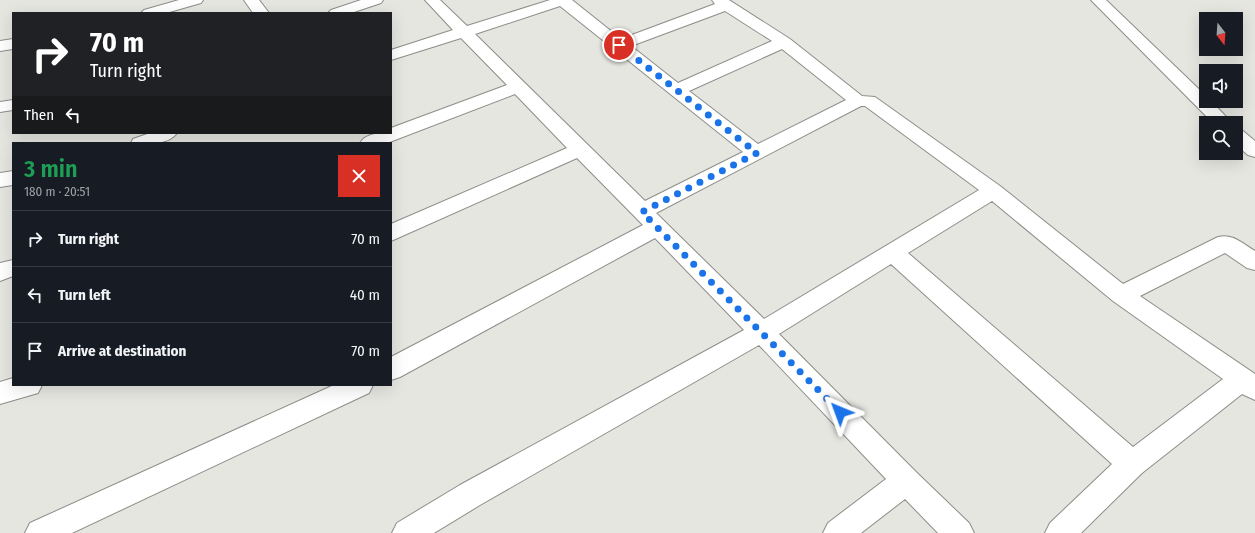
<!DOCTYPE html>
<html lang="en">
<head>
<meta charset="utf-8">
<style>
	:root { --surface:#171b24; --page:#20242c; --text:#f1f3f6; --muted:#9ea1a6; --line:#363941 }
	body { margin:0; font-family:"Fira Sans Condensed",sans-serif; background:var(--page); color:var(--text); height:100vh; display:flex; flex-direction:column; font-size:15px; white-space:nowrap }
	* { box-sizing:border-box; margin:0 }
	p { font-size:13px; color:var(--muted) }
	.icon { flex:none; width:22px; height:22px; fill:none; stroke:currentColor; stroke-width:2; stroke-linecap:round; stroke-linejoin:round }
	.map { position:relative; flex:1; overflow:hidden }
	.sheet { position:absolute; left:12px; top:142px; width:380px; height:244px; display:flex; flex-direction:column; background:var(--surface); border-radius:0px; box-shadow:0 4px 16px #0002 }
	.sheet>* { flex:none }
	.guide { position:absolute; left:12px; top:12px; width:380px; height:122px; border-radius:0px; box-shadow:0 4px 16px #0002; background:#202124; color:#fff; overflow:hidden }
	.needle { width:26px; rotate:163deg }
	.controls { position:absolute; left:1199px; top:12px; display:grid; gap:8px }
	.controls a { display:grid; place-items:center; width:44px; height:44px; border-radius:0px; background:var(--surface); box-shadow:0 4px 16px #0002; font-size:20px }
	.pin { position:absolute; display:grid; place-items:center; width:34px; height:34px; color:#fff; margin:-17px; border:2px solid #fff; border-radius:50%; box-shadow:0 1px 4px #0007 }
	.me { position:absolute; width:44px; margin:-22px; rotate:316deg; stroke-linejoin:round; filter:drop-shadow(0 0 3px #0008) }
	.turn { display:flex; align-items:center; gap:14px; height:84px; padding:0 12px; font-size:18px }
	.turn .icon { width:52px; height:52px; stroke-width:2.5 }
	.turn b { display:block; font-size:28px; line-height:34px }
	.then { display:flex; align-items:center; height:38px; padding:0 12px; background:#0003; gap:8px; font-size:15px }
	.round { display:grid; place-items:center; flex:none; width:42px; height:42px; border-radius:0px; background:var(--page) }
	.head { display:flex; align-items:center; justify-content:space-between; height:68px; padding:0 12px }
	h1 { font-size:24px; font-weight:600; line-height:30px; color:#1e9e55 }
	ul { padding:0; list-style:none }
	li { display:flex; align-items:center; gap:12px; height:56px; padding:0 12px; border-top:1px solid var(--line) }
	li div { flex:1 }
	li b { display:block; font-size:15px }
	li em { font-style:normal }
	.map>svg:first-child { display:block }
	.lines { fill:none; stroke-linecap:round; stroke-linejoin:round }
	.minor-casing { stroke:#8d8d88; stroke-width:2 }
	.minor { fill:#fff; fill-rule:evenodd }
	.route { stroke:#1a73e8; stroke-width:7; stroke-dasharray:0 12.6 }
</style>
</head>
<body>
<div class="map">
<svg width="1255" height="533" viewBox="0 0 1255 533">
	<rect width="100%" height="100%" fill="#e5e6e0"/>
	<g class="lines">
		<defs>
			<path id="minor" d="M179,0H203L201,3L166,13H141L144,10Z
				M244,0H259L269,13H253Z
				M361,0H383L381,3L351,13H328L331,10Z
				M425,0H440L467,26L550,0H572L621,39L715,4L712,0H729L790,39L862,96L875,97L1000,186L1123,284L1218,237C1233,233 1243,244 1255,251V270L1247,268L1225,253L1140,296L1255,374V400L1242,394L1142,473L1081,533H1045L1050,523L1112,464L891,264L779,334L916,472L969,523L974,533H938L905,499L861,533H823L828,523L886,479L759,345L480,505L434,533H392L397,523L460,485L744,330L655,238L400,377L391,380V357L643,225L577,158L391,241V224L567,148L515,94L387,143H360C366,133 380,133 391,133V128L507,85L461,38L391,60V50L453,30ZM560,6L743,152L645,201L475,34ZM725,11L772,41L678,83L631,46ZM782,49L846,100L758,144L689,91ZM861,106H865L979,190L764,319L656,213ZM992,201L1113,301L1223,379L1133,447L908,253Z
				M1091,0H1106L1206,96V101H1211L1232,123H1213Z
				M13,39V49L0,51V41Z
				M13,100V110L0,112V102Z
				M1236,129L1243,131L1255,141V157L1248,155L1236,145Z
				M150,133H177C168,146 145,143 131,143L133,139Z
				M13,171V185L0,187V173Z
				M13,260V276L0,281V263Z
				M13,378V385H42L38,393L0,404V382Z
				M334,385H373L369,393L72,533H25L30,523Z"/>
		</defs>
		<use href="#minor" class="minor-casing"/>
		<use href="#minor" class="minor"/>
	</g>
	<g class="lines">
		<path class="route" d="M619,45L757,153L642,212L840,412"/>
	</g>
</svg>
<div class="controls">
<a><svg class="needle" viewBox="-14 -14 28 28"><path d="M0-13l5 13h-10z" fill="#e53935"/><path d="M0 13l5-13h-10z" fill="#9ea1a6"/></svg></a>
<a><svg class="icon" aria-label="sound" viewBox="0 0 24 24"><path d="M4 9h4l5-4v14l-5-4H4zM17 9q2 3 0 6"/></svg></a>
<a><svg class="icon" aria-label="search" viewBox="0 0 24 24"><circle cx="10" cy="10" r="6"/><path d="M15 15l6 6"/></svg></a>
</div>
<div class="pin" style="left:619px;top:45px;background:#d93025"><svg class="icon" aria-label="arrive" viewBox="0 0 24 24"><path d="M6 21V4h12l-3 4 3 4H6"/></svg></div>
<svg class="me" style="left:840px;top:412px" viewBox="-20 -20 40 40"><path d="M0-17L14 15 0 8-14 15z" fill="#1a73e8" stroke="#fff" stroke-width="4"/></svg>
<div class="guide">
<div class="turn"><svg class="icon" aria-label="right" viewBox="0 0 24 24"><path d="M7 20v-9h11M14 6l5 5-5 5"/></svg><div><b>70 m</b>Turn right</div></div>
<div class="then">Then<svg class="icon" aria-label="left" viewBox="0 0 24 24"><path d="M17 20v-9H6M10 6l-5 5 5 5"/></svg></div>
</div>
<section class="sheet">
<div class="head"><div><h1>3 min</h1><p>180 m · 20:51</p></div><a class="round" style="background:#d93025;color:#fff"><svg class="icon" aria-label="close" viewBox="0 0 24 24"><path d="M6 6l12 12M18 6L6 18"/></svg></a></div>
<ul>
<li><svg class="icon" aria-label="right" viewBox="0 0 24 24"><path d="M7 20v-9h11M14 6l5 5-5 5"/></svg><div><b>Turn right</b></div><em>70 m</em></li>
<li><svg class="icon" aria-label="left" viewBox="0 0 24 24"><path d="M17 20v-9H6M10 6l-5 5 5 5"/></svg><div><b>Turn left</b></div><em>40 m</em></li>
<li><svg class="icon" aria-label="arrive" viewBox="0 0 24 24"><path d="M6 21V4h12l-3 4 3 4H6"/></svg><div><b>Arrive at destination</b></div><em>70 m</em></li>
</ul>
</section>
</div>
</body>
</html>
